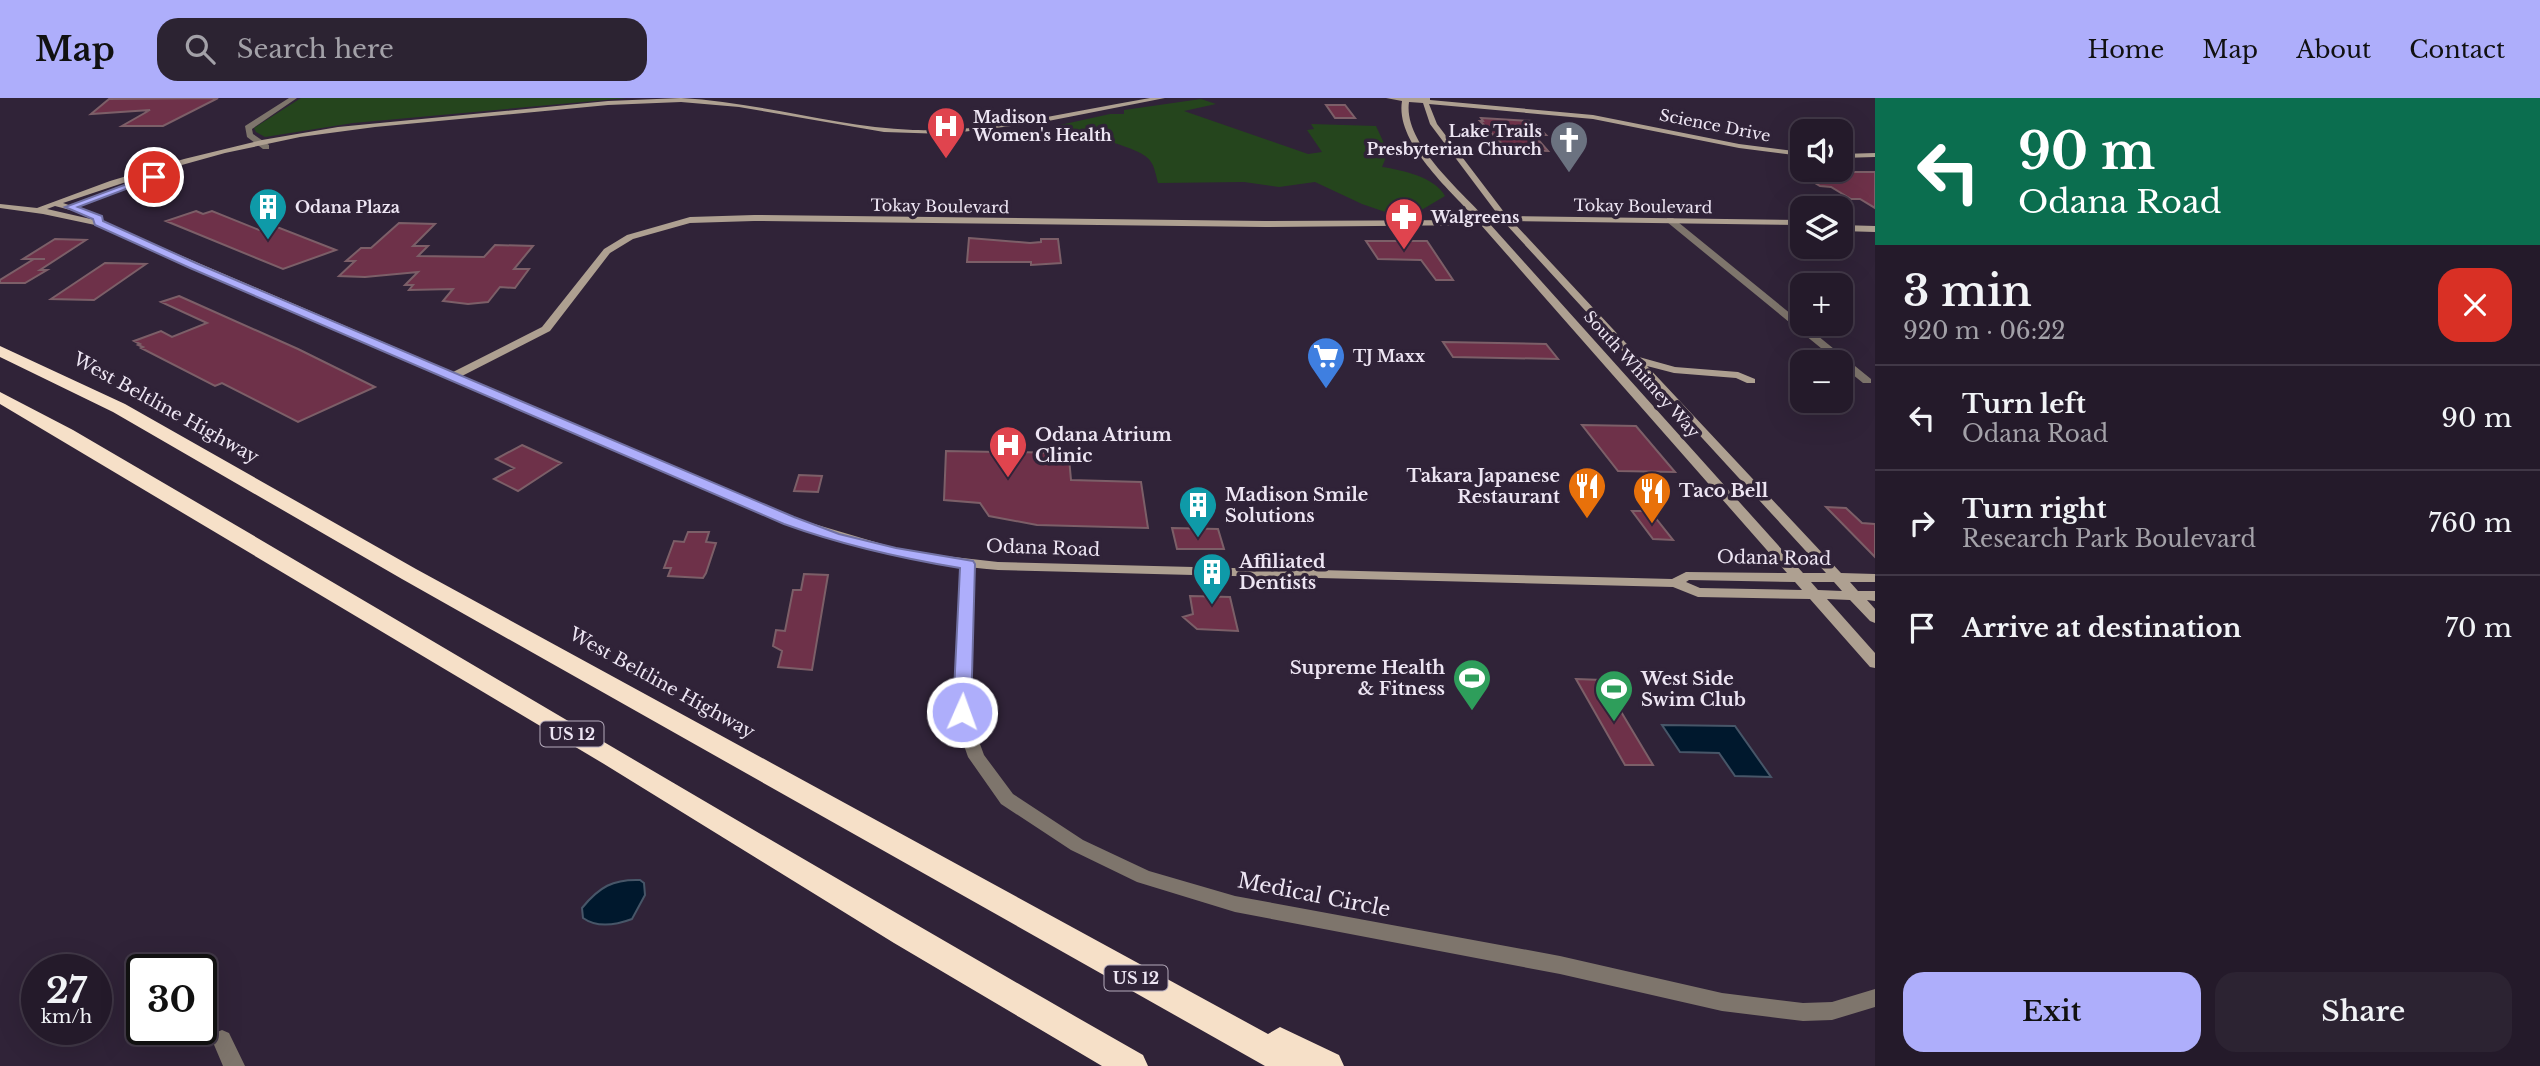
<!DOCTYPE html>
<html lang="en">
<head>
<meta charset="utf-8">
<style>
	:root { --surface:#241a2a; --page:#2c2332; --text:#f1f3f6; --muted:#a3a1a8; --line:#413847; --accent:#aeaefb }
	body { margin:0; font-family:"Libre Baskerville",serif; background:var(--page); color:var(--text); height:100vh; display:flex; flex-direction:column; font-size:26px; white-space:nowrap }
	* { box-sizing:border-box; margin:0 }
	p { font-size:23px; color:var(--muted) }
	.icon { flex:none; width:38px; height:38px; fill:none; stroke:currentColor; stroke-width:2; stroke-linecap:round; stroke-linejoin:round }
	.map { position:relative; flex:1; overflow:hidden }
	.sheet { display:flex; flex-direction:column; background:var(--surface); width:665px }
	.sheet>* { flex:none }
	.guide { background:#0b6e4f; color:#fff; overflow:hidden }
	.fabs { position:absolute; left:1790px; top:21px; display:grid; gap:14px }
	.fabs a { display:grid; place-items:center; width:63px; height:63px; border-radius:14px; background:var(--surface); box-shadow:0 7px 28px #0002,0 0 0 2px var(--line); font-size:35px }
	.speed { position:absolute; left:21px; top:856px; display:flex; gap:14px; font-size:35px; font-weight:700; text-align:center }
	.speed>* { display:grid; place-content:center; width:91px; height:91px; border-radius:50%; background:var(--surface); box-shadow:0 7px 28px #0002,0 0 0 2px var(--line); line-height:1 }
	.speed small { font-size:18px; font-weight:400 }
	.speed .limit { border:4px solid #111; border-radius:10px; background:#fff; color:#111 }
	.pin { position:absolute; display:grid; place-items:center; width:60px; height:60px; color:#fff; margin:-30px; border:4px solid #fff; border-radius:50%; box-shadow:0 2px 7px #0007 }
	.me { position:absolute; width:77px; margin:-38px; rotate:2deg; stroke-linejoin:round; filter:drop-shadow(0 0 5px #0008) }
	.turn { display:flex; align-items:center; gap:24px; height:147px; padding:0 28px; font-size:32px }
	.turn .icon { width:91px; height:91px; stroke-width:2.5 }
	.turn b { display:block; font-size:49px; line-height:60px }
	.round { display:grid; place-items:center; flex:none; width:74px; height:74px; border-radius:21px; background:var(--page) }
	.head { display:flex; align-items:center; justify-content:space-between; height:119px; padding:0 28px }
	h1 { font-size:42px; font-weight:600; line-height:52px }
	.button { display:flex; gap:14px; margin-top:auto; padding:14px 28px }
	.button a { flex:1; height:80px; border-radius:21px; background:var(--accent); color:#111; font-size:28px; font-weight:600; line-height:80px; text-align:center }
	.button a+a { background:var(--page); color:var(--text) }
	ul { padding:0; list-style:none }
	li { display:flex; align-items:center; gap:21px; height:105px; padding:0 28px; border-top:2px solid var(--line) }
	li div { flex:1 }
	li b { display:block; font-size:26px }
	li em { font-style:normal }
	header { display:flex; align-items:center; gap:42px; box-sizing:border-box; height:98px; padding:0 35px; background:var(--accent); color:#111 }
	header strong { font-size:33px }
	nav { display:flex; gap:38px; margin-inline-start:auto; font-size:24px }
	.search { width:490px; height:63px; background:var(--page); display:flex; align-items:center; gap:18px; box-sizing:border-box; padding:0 24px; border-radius:21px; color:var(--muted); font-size:26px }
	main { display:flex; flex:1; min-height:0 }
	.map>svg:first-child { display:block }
	.green { fill:#25451d }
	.water { fill:#00182d; stroke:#475668; stroke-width:2 }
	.building { fill:#6e3149; stroke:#7c5f68; stroke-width:2 }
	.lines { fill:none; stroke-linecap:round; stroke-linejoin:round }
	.street { fill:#7e756c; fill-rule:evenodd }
	.secondary { fill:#aea091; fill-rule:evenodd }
	.highway { fill:#f6e0c8; fill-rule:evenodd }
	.route { fill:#aeaefb; stroke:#7171a3; stroke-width:2 }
	.labels { text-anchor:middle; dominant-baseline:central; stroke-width:7; stroke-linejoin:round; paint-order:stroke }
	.far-poi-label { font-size:16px; font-weight:bold; fill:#ede5f3; stroke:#302338; text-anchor:start }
	.far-street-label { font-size:16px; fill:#ede5f3; stroke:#302338 }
	.shield { fill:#302338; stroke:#b4abbb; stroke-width:2 }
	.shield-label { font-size:16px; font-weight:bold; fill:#ede5f3 }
	.street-label { font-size:18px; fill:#ede5f3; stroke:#302338 }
	.poi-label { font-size:18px; font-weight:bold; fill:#ede5f3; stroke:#302338; text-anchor:start }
	.near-street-label { font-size:21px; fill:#ede5f3; stroke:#302338 }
</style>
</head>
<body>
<header>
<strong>Map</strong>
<div class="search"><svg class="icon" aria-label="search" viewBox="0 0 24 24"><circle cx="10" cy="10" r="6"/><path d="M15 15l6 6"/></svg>Search here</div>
<nav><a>Home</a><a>Map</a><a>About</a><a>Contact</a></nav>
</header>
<main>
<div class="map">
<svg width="1875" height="968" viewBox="0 0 1875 968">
	<rect width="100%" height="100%" fill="#302338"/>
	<path class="green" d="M301,0H627L353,25L265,39L256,34L254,30Z
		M1201,1L1216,6L1184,13L1308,56L1322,54L1307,32L1314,31L1311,26L1376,28L1388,54L1382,69C1402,72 1435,79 1445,98L1413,117L1397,118L1362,106L1315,84L1279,89L1244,84L1158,85C1156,78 1155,70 1151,64C1143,48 1080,38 1060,27L1110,16H1124V12Z"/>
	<path class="water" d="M1662,627L1735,628L1771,679L1735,678L1719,655L1680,654Z
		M640,782L644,785L645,797L632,821C616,827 597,830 583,820L582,810C599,789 613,781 640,782Z"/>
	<path class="building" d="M218,0L163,28H122L150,12L91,16L109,1Z
		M1326,7H1345L1355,20H1335Z
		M1481,20L1532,23L1546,37H1534L1548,53L1508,52L1480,23H1483Z
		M1797,74H1875V110L1860,101H1851L1831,89L1820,88Z
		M196,113L203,116L212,113L259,132L272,127L336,152L283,171L166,123Z
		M399,125L435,126L413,148H428L418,158L484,159L495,147L533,148L514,171H529L515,190L500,189L488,204L468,206L443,203L453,191L409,192L413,187H405L418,174L365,179L339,178L355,163H346L361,150H371Z
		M969,140L1030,145L1041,144V141H1058L1061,165L1031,167V164H967Z
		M55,141L86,142L40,172H47L25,185H0V182L34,161H45H23Z
		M1366,143H1427L1453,182H1436L1421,162L1378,161Z
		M105,165L146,166L94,202L51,201Z
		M179,198L298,251L375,289L298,324L222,285L215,288L141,250L143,249L138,247L140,246L134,243L161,233L172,239L207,225L161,204Z
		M1443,244L1546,246L1558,261L1453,259Z
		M1582,327L1636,328L1675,374L1618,373Z
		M522,347L561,365L518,393L494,381L514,370L496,361Z
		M998,351H1017V354L1059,355L1069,360L1071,382L1141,384L1148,430L1037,427L989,418L980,405L944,402L946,353L998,354Z
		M799,377L822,378L818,394L794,393Z
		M1826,409L1846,410L1862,425L1875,426V459Z
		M1632,413H1650L1673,442L1653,441Z
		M1172,430L1218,431L1224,451H1177Z
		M688,434H709L706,444L716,445L706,475L703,480L668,478L671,470H664L674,443L684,444Z
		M804,476L828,477L812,572L778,569L782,553L773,548L776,532L785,533L793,492H801Z
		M1190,498L1230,499L1238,533L1197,531L1183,519L1193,516Z
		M1576,581L1602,582L1653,667H1625Z"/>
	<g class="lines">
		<path class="street" d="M289,0H297L252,31L253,36L269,47V51H263L247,39L245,28Z
			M1667,120H1673L1871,281V285H1863L1841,267V264H1838L1667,124Z
			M968,462L975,466L969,616L984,657L1013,696L1083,742L1149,773L1235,798L1560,858L1722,895L1803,905L1832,904L1875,891V909L1832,922L1803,923L1722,913L1560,876L1235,814L1137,784L1071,752L1001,706L968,659L953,616L961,466Z
			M222,932L229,935L245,968H223L212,942L215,935Z"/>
		<path class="secondary" d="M681,0C759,4 835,29 913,32C993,34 1072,13 1150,0H1165L1038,25L945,36L884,34L739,9L681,4L608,7L375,29L300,39L225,55L153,75L63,105L101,118L102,120L98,122L453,274L542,229L604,151L627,137L690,119L754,117L1265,123L1477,122C1451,93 1395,45 1402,3L1386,0H1430V2L1593,17L1739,46L1802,54V58L1739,50L1593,21L1429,6L1437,26L1507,118L1802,122V127L1512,123L1639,259L1675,269L1738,274L1755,281V285H1747L1736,280L1674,275L1647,268L1841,475L1875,476V484H1850L1858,493H1875V503L1867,502L1875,511V525L1870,523L1850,502L1827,501L1875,555V570L1870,569L1810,501L1698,499L1673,489L998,472C924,466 854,449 784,426L95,127L43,116L0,110V106L37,110L110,83L184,61L262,42L338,29L608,3ZM1409,4L1423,5L1430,26L1499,118L1486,121C1460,92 1403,45 1409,4ZM55,108L74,113L95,122L47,111ZM754,123L1265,129L1481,127L1787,475L1686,474L1672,481L998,464L945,458L892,449L794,420L462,278L550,233L610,155L633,141L690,125ZM1503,123L1826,475H1803L1489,125ZM1689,482L1795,484L1802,492L1700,490L1686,484ZM1811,484H1834L1842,493L1818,492Z
			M1875,55V59L1841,60V56Z
			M1841,127L1875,128V134L1841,133Z"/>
		<path class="highway" d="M0,248L125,306L416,471L1268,936L1280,929L1339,957L1344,968H1265L402,481L113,314L0,259Z
			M0,294L73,332C430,540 784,753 1143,957L1148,968H1102L894,845L604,666L0,306Z"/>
	</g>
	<path class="route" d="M151,77L158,79L78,109L102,118L103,123L198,166L794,419L839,436L896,450L973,463L975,466L971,614L968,619H955L953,614L960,470C899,460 842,447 784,426L190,170L95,127L93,121L65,109Z"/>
	<defs>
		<symbol id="hospital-pin" viewBox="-11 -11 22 30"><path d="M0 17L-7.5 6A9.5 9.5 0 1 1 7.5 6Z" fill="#e0444e" stroke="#302338"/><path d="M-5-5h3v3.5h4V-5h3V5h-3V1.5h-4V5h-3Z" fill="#fff"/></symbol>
		<symbol id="church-pin" viewBox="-11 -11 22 30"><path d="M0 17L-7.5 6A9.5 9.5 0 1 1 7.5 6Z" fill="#6b7280" stroke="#302338"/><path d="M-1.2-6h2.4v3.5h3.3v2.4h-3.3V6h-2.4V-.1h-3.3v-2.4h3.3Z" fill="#fff"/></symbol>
		<symbol id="building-pin" viewBox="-11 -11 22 30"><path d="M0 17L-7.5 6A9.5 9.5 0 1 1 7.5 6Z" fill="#0f9aa8" stroke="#302338"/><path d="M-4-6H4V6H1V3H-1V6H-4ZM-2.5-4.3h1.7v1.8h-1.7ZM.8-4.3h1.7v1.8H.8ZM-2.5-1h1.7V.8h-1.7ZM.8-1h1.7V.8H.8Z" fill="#fff"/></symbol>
		<symbol id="pharmacy-pin" viewBox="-11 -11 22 30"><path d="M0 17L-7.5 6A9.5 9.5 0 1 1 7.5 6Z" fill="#e0444e" stroke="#302338"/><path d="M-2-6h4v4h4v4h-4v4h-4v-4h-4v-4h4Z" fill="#fff"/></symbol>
		<symbol id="supermarket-pin" viewBox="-11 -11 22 30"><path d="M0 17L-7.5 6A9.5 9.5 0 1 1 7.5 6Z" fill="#3f7fe0" stroke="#302338"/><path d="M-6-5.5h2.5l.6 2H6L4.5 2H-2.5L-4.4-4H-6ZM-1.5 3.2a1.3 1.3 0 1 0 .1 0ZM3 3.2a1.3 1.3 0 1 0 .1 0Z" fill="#fff"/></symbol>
		<symbol id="restaurant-pin" viewBox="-11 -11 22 30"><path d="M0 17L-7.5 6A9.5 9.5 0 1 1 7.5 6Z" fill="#e8710a" stroke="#302338"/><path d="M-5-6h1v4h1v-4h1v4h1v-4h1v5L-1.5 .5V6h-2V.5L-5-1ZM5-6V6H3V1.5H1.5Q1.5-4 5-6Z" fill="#fff"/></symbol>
		<symbol id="stadium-pin" viewBox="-11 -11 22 30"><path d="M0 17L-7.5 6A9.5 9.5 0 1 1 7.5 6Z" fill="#2e9e5b" stroke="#302338"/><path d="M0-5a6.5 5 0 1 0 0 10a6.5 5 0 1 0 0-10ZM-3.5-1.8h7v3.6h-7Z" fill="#fff"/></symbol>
	</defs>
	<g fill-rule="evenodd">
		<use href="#hospital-pin" x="924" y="6" width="44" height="60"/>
		<use href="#church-pin" x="1547" y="20" width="44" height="60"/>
		<use href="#building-pin" x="246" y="87" width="44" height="60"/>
		<use href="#pharmacy-pin" x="1382" y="97" width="44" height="60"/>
		<use href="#supermarket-pin" x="1304" y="236" width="44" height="60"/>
		<use href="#hospital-pin" x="986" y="325" width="44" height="60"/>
		<use href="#restaurant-pin" x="1565" y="366" width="44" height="60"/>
		<use href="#restaurant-pin" x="1630" y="371" width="44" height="60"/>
		<use href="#building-pin" x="1176" y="385" width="44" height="60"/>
		<use href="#building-pin" x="1190" y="452" width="44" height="60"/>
		<use href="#stadium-pin" x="1450" y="558" width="44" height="60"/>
		<use href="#stadium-pin" x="1592" y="569" width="44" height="60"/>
	</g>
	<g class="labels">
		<g class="far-poi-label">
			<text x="973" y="19">Madison<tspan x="973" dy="18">Women's Health</tspan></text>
			<text x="1542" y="33" text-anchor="end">Lake Trails<tspan x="1542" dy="18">Presbyterian Church</tspan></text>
			<text x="295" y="109">Odana Plaza</text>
			<text x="1431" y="119">Walgreens</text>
			<text x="1353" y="258">TJ Maxx</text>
		</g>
		<g class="far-street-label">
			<text transform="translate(1715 27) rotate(11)">Science Drive</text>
			<text transform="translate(940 108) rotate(1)">Tokay Boulevard</text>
			<text transform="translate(1643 108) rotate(1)">Tokay Boulevard</text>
			<text transform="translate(1642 276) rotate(48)">South Whitney Way</text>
		</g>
		<g class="shield">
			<rect x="540.5" y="623.5" width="63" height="25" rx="5"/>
			<rect x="1104.5" y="867.5" width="63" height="25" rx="5"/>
		</g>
		<g class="shield-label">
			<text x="572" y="636">US 12</text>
			<text x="1136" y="880">US 12</text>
		</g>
		<g class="street-label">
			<text transform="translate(166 310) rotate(29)">West Beltline Highway</text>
			<text transform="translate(1043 450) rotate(2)">Odana Road</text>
			<text transform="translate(1774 460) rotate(1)">Odana Road</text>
			<text transform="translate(662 585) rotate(29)">West Beltline Highway</text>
		</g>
		<g class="poi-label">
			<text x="1035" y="337">Odana Atrium<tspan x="1035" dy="21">Clinic</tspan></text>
			<text x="1560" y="378" text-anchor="end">Takara Japanese<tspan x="1560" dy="21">Restaurant</tspan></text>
			<text x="1679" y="393">Taco Bell</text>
			<text x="1225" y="397">Madison Smile<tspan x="1225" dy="21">Solutions</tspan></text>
			<text x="1239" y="464">Affiliated<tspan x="1239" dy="21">Dentists</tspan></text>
			<text x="1445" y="570" text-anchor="end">Supreme Health<tspan x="1445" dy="21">&amp; Fitness</tspan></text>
			<text x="1641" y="581">West Side<tspan x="1641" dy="21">Swim Club</tspan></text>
		</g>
		<g class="near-street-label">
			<text transform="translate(1314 797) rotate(11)">Medical Circle</text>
		</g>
	</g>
</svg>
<div class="fabs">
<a><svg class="icon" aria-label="sound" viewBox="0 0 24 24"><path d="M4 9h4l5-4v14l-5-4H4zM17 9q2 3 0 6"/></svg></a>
<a><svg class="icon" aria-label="layers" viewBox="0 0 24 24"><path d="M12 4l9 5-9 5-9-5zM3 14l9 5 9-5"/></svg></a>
<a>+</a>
<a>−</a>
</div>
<div class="speed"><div>27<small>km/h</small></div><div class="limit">30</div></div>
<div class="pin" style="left:154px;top:79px;background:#d93025"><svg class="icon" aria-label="arrive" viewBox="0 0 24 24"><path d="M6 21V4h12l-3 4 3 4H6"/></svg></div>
<svg class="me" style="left:962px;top:614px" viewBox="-20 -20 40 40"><circle r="17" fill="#aeaefb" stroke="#fff" stroke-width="3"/><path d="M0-11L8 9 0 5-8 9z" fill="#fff"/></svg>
</div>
<section class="sheet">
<div class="guide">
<div class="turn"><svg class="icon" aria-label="left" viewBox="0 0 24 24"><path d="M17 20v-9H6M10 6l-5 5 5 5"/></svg><div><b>90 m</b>Odana Road</div></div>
</div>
<div class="head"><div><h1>3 min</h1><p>920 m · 06:22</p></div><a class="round" style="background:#d93025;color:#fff"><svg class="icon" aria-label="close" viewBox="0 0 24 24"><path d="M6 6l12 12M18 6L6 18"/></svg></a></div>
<ul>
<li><svg class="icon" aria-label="left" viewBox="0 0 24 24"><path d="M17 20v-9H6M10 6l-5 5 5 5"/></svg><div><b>Turn left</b><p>Odana Road</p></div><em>90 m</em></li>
<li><svg class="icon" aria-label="right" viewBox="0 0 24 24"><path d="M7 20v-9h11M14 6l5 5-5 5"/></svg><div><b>Turn right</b><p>Research Park Boulevard</p></div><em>760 m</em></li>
<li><svg class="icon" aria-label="arrive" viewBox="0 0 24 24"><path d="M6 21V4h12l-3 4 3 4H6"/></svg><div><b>Arrive at destination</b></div><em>70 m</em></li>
</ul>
<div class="button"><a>Exit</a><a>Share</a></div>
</section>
</main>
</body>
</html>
